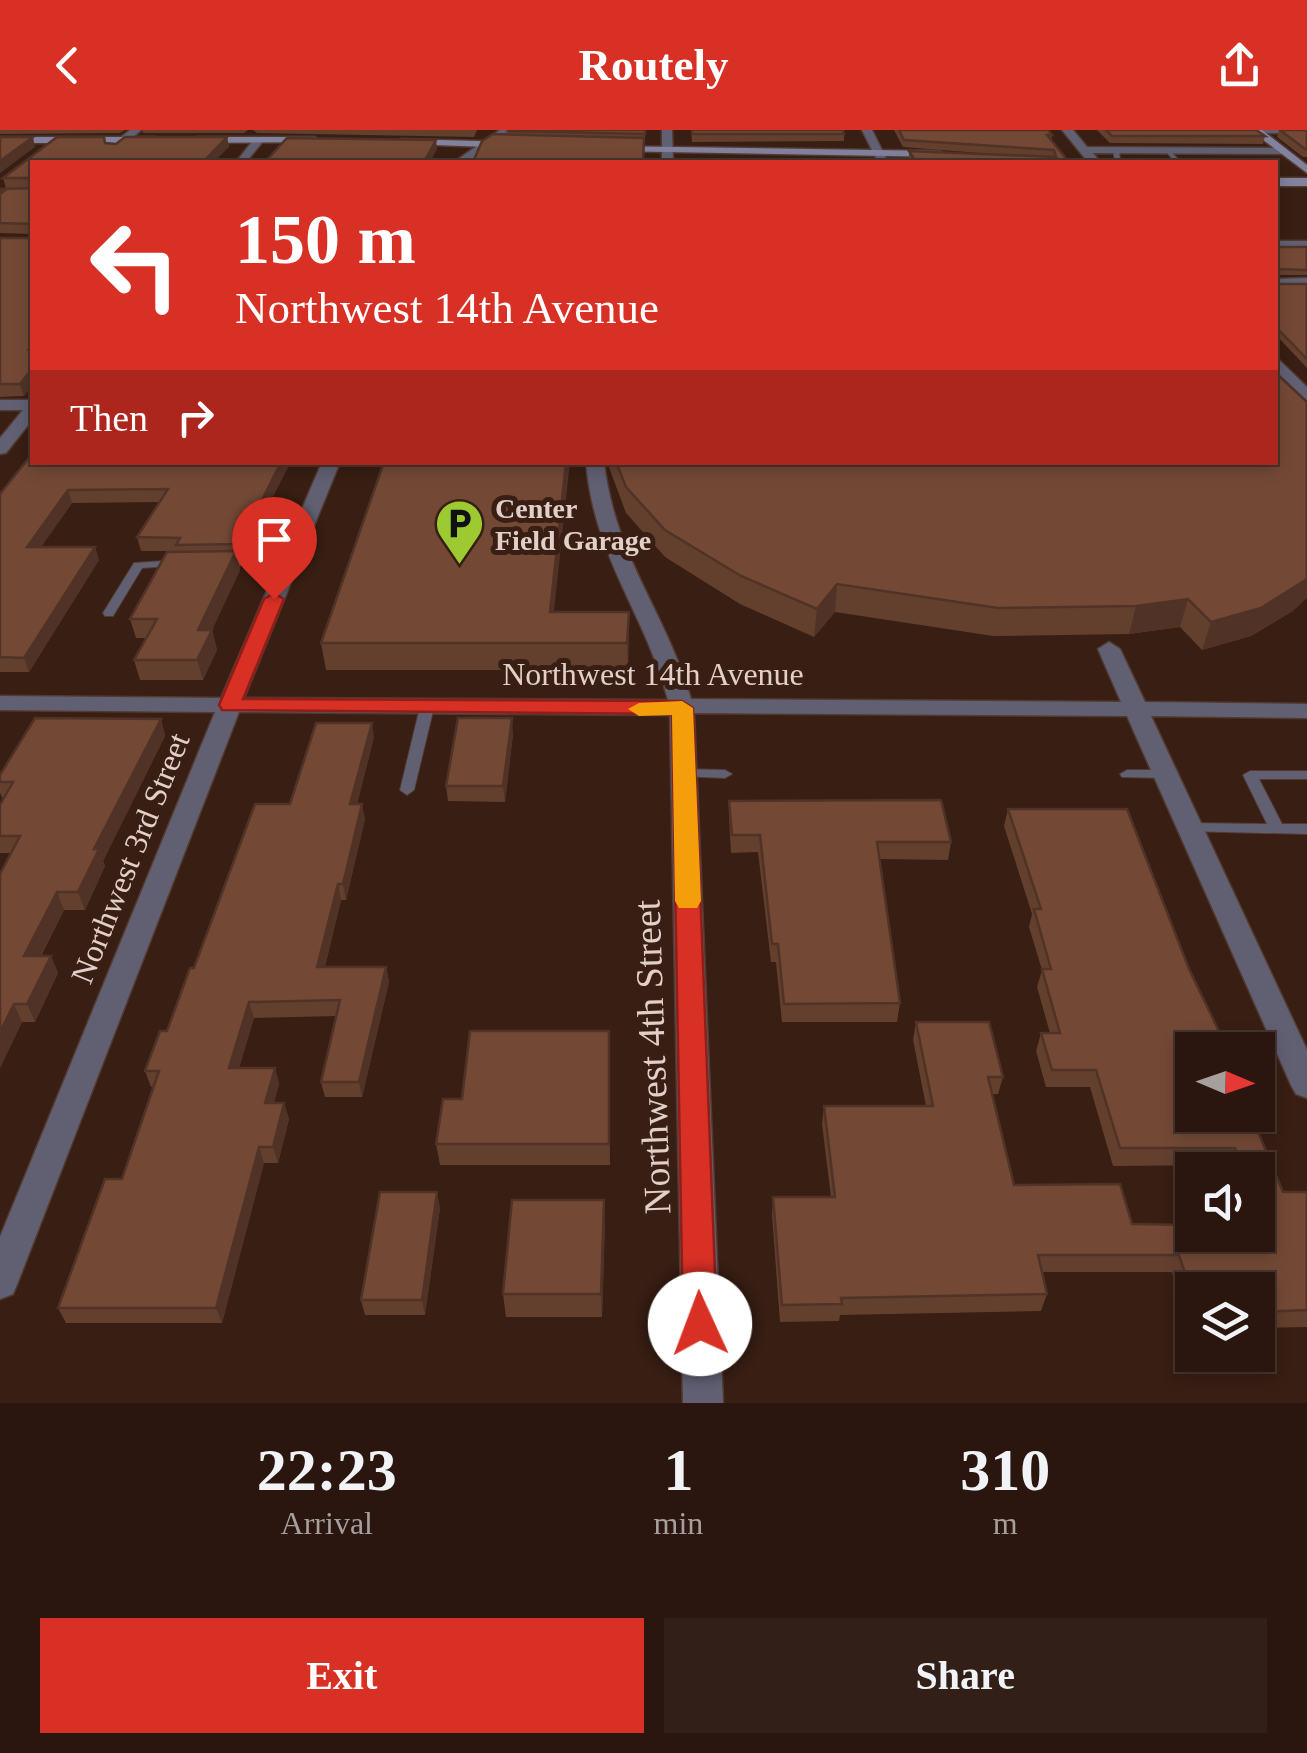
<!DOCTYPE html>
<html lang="en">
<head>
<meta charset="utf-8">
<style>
	:root { --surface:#2a160e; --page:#321f17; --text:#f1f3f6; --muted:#a59f9e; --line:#46352e; --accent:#d93025 }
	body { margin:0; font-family:Georgia,serif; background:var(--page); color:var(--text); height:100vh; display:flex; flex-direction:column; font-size:38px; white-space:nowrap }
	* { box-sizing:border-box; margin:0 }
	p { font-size:32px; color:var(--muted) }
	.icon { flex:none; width:55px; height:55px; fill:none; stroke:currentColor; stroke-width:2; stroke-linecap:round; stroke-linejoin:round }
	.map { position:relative; height:1273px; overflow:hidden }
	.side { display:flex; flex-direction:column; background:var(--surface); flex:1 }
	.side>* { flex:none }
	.banner { position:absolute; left:30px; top:30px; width:1248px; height:305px; border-radius:0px; box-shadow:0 5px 15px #0003,0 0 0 2px var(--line); background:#d93025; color:#fff; overflow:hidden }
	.needle { width:65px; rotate:92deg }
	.buttons { position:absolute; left:1175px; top:902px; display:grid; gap:20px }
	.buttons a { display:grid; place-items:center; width:100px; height:100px; border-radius:0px; background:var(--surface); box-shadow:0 5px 15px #0003,0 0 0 2px var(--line); font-size:50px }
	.pin { position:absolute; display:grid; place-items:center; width:85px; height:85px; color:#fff; margin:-102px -42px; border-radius:50% 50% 50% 0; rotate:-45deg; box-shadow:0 0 10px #0007 }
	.pin .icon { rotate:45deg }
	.me { position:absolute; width:110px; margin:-55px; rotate:358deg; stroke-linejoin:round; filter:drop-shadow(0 0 8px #0008) }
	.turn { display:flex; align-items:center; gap:35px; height:210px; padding:0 40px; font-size:45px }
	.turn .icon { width:130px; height:130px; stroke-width:2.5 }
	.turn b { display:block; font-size:70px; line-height:85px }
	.then { display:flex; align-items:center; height:95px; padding:0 40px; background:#0003; gap:20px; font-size:38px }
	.eta { display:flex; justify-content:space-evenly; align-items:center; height:170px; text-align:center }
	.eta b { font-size:60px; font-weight:800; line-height:70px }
	.button { display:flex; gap:20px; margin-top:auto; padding:20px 40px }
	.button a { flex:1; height:115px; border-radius:0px; background:var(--accent); color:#fff; font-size:40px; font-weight:800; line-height:115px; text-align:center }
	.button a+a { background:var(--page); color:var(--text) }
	header { display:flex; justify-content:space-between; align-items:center; height:130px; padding:0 40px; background:var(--accent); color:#fff; font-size:45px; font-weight:800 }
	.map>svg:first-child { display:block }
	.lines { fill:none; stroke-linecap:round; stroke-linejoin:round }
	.lane-casing { stroke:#533a30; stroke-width:2 }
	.street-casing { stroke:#533a30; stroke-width:3 }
	.secondary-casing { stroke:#533a30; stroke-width:3 }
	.lane { fill:#616073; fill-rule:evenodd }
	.street { fill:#616073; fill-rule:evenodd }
	.secondary { fill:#82819e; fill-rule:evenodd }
	.wall { fill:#633f2e }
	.shaded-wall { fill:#503326 }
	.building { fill:#734936; stroke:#503326; stroke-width:2.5 }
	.route { fill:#d93025; stroke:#8d1f18; stroke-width:2.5 }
	.slow { fill:#f59e0b }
	.labels { text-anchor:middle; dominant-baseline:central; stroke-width:10; stroke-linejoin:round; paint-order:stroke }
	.far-poi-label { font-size:28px; font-weight:bold; fill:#e1cfc8; stroke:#381e13; text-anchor:start }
	.street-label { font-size:32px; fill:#e1cfc8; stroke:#381e13 }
	.near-street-label { font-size:38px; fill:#e1cfc8; stroke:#381e13 }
</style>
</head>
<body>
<header><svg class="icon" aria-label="back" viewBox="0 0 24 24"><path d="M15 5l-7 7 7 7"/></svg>Routely<svg class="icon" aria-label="share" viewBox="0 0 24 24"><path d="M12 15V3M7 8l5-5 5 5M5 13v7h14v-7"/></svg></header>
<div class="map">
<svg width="1307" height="1273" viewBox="0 0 1307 1273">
	<rect width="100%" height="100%" fill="#381e13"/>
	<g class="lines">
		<defs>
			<path id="lane" d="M1116,18L1119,20L1120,29L1133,32H1115L1113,20Z
				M1164,19H1168L1181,32H1175Z
				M179,430L185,433L183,435L142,438L113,486H105L103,483L134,433Z
				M220,430H289L295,433L289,436L216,435L214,433Z
				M427,573L434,577L414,660L407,665L400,660L420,577Z
				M684,639L725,640L732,644L725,648L679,646L677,643L679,640Z
				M1127,640H1164L1171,644L1164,648L1122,647L1120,644Z
				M1250,641H1307V649H1259L1282,694H1307V704L1184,701L1182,698L1189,693L1267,694L1243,645Z"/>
			<path id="street" d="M130,0H141L118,20H110V16Z
				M500,0H510C499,17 474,32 454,32Z
				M662,0H672L673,32H662Z
				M862,0H872L888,32H878Z
				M1062,0H1073L1087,17L1282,18L1287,21L1282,24L1093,23L1100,32H1088Z
				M1250,0H1307V3H1255Z
				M255,8L264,10L246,32H236Z
				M1275,111H1307V119H1275Z
				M1307,148V156L1275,157V149Z
				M1275,226L1307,257V272L1301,271L1275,241Z
				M0,270H32V290L6,323L0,324V308L23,280H0Z
				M322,332H340L244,568L668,570C645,483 594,428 586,332H604C615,428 666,482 691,569L1121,572L1098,519L1109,512L1120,519L1145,572L1307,574V588L1151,586L1307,920V968L1296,964L1291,955L1127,586L694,583L723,1273H683L670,585L239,582L18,1152L13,1164L0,1169V1107L215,582L0,580V566L221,568Z"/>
			<path id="secondary" d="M1250,0H1262L1307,35V43Z
				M0,7H155L160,10L155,13H0Z
				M315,7L319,12L195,13L190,10L195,7Z
				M401,9L515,12L520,15L515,18L405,14Z
				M606,16L940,21L946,24L940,27L610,21Z
				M1275,48H1307V56H1275Z"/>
		</defs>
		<use href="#lane" class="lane-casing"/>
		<use href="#street" class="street-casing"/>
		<use href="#secondary" class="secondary-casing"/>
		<use href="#lane" class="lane"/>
		<use href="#street" class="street"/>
		<use href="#secondary" class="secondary"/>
	</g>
	<path class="wall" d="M0,0H125L120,3L0,4Z
		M142,0H248L244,3H143Z
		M253,0H477L474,7L257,3Z
		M509,0H645V12L508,5Z
		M691,0H843L844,4V11L692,12Z
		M894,0H1048L1052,5L1051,11L1069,32H911L909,29V21L1004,25L903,17Z
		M1097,0H1256L1265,6L1263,14L1110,13Z
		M1279,0H1307V27H1303L1277,7Z
		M227,7L229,17L32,104L0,103V59L32,58H6L3,48L105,13L116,14Z
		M32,104V256L24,266L0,267V108H29Z
		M1275,117H1307V145H1275Z
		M1275,154H1307V238L1275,204Z
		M607,332H1275L1293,481L1251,506L1202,520L1180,497L1129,504L993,506L835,482L814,507L740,474L665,427L626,383Z
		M289,335L242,427H238L240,440L212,500L217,520L203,550H140L134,530L146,508H136L130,489L178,421H141L137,407L160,372L72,373L41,417H95L99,430L29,542H0V364Z
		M554,482H629L628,540H326L321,513Z
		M161,589L165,606L103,731L105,736L85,780H64L41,826H51L58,843L35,892H22L0,938L11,723H0V675L3,669L0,663V645Z
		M513,604L505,672L448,671L446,656Z
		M374,607L357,674L365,689L346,770H341L325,837H386L389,852L362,967H325L321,952L337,886L254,888L239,938H275L279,954L274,973H284L289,989L278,1033H264L222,1193H66L58,1178L122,1049L154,957H151L145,941L167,901L194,838L290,674Z
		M729,671L951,712L948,730L880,729L900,873L897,892H782L776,832H771L758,722L731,723L729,688Z
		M1008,679L1192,920L1251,985L1283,1062L1307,1063V1197L1258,1198V1160H1192V1200H1191L1172,1142H1042L1047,1164L1041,1181L840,1185L839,1191L780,1192L772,1085L773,1067H831L822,994L824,976H926L913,910L916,892L1003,947L998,964H992L1014,1055L1132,1094L1258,1105V1040H1229L1227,1035L1113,1036L1090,957H1046L1036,921L1041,903H1050L1037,857L1042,840L1029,797L1032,784L1004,696Z
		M609,901L610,1035H440L436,1014Z
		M440,1078L425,1185H365L361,1170Z
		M605,1093L602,1187H506L503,1164Z"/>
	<path class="shaded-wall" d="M33,7L35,17L0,43V31Z
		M227,7L229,17L214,32H203Z
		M436,10L437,19L430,32H424Z
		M32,239V256L24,266L20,254Z
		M281,332H289V335L242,427L240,414Z
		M566,332H570L551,509L550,482Z
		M68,360L72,373L31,431L27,417Z
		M95,417L99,430L29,542L24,528Z
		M236,421L240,440L206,513L212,500L217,520L203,550L197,530L198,500Z
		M1307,449V468L1293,481L1251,506L1202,520L1211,492Z
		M837,454L835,482L814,507L817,479Z
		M1188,469L1180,497L1129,504L1136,476Z
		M629,482V509L628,540L627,513Z
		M512,588L513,604L505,672L503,656Z
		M161,589L165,606L103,731L105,736L85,780L78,762L94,719Z
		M372,593L374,607L353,689L350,674Z
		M362,674L365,689L346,770L343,754Z
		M338,754L341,770L321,852L317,837Z
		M57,762L64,780L31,843L24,826Z
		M51,826L58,843L35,892L27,874Z
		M386,837L389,852L362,967L359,952Z
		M249,872L254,888L234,954L229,938Z
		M14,874L22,892L0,938V902Z
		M275,938L279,954L270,989L265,973Z
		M284,973L289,989L278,1033L273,1017Z
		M259,1017L264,1033L222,1193L216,1178Z
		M437,1062L440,1078L425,1185L422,1170Z
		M604,1070L605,1093L602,1187L601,1164Z"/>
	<path class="building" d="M509,0H645V4L508,1Z
		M692,0H843L844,4H692Z
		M899,0H1048L1052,5H1047L1069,32H916L909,21L1056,27L1054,20L904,10Z
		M1106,0H1256L1265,6H1112Z
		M1280,0H1307V19H1305Z
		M493,4L644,8L643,32H473L482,11Z
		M0,7H33L0,31Z
		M57,7H104L105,13L116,14L125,7H227L203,32H32V102V94L0,93V64L4,61H0V59L32,58L29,48H3Z
		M287,8L436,10L424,32H265Z
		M32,104V216L29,219H32V239L20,254H0V108H29Z
		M1275,117H1307V140L1277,139L1275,138Z
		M1275,154H1307V229L1275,196Z
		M1275,242L1307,272V449L1261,478L1211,492L1188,469L1136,476L998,478L837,454L817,479L741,446L665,400L626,357L616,332H1275Z
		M32,324V332H281L240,414L176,415L180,408L137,407L168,359L68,360L27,417H95L24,528L0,527V364Z
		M384,332H566L550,482H629L627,513H321Z
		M236,421L198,500H212L197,530H134L157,489H130L167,422Z
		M35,588L161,589L94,719H99L78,762H57L24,826H51L27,874H14L0,902V744L20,706H0V675L13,652H0V645Z
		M458,588H512L503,656H446Z
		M316,593H372L350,674H362L343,754H338L317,837H386L359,952H321L340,870L249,872L229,938H275L265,973H284L273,1017H259L216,1178H58L105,1049H122L159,941H145L160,901H167L190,838H194L255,674H290Z
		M941,670L951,712H877L900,873L784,874L778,814H772L760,705H732L729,671Z
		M1008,679H1127L1189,839L1228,920H1192V985H1251L1283,1062H1307V1180L1258,1182V1160H1192V1164L1179,1125H1038L1047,1164L841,1168L842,1174L782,1175L773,1067H835L824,976H933L916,892H989L1003,947H988L1014,1055L1120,1054L1132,1094L1192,1095V1105H1258V1095H1266L1258,1074V1040H1244L1235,1018H1120L1096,940H1052L1041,903H1060L1042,839H1051L1034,779H1041Z
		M470,901H609V1014H436L443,969H462Z
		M380,1062H437L422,1170H361Z
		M512,1070H604L601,1164H503Z"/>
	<path class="route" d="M274,463L284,469L243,569L682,571L693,578L717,1194L712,1206L700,1211L688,1206L683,1194L672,584L222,580L219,575L264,469Z"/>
	<path class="slow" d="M682,571L693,578L701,771L697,778H679L675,771L672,585L639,586L628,579L639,573Z"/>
	<defs>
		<symbol id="parking-pin" viewBox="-11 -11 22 30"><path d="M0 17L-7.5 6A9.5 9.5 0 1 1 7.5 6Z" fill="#9dca30" stroke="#381e13"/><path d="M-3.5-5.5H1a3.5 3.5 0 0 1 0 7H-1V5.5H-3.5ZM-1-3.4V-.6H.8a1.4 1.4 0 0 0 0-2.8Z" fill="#111"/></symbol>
	</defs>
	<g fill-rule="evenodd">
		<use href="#parking-pin" x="432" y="366" width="55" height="75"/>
	</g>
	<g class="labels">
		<g class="far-poi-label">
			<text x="495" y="378">Center<tspan x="495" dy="32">Field Garage</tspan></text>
		</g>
		<g class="street-label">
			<text x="653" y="544">Northwest 14th Avenue</text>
			<text transform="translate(130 728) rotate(-68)">Northwest 3rd Street</text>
		</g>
		<g class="near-street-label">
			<text transform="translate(652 927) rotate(-92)">Northwest 4th Street</text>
		</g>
	</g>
</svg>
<div class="buttons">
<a><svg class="needle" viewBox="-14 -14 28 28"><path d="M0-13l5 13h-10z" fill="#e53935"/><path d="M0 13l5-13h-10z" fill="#a59f9e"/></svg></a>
<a><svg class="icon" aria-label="sound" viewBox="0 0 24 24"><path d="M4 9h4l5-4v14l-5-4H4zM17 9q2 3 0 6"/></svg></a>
<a><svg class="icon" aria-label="layers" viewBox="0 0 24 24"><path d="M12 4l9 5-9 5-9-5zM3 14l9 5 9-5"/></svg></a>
</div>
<div class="pin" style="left:274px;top:469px;background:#d93025"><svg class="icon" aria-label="arrive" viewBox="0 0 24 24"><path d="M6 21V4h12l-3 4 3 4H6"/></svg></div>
<svg class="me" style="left:700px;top:1194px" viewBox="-20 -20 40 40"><circle r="19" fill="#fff"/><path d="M0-13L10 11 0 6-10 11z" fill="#d93025"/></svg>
<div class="banner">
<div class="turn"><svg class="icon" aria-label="left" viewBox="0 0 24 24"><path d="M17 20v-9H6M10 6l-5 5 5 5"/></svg><div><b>150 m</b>Northwest 14th Avenue</div></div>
<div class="then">Then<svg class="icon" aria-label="right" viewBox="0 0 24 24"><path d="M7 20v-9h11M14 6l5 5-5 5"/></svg></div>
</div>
</div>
<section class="side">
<div class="eta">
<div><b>22:23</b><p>Arrival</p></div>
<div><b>1</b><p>min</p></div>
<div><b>310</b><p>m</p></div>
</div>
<div class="button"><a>Exit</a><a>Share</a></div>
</section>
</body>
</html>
